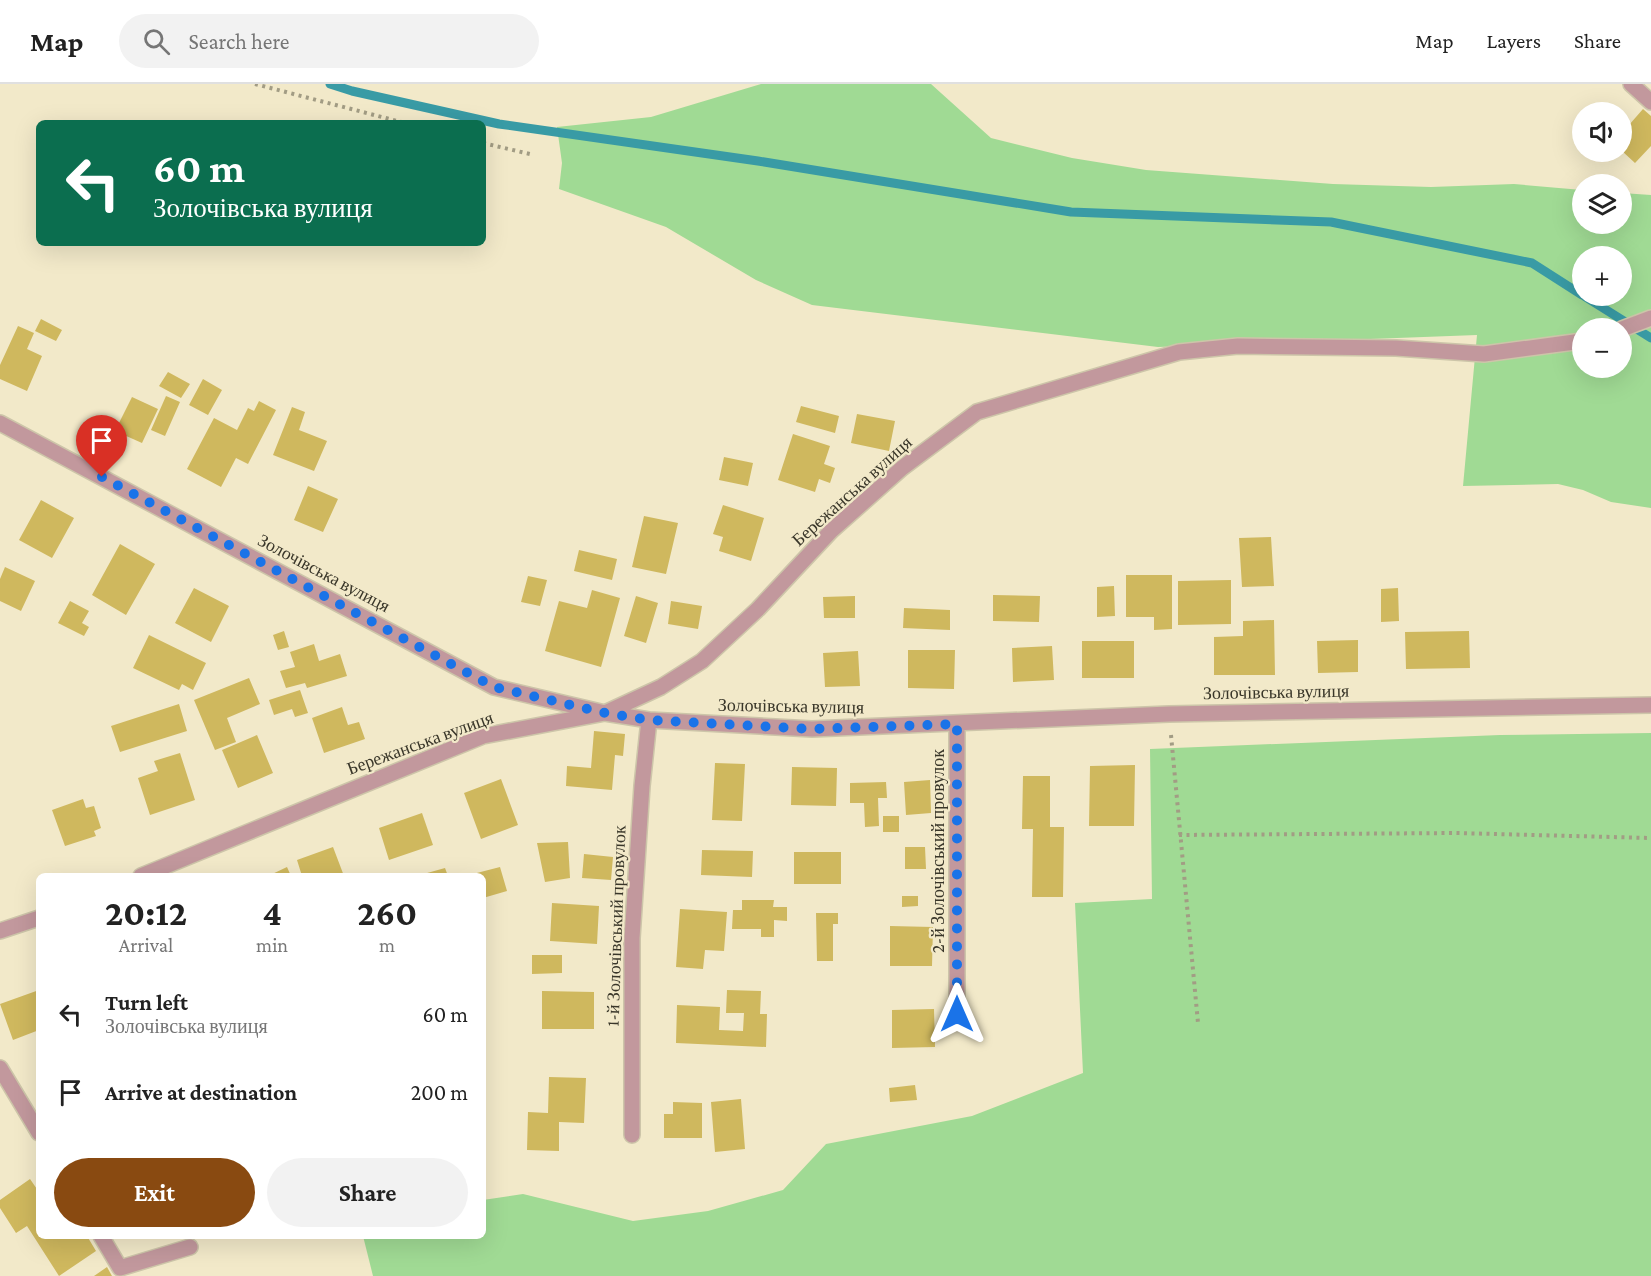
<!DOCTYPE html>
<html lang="en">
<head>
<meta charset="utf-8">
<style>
	:root { --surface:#fff; --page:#f2f2f2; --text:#222; --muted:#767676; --line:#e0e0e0; --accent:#894a11 }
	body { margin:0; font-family:"Crimson Pro",serif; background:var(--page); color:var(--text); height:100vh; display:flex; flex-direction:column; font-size:22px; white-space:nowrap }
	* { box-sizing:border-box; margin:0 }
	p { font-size:20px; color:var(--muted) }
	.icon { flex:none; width:33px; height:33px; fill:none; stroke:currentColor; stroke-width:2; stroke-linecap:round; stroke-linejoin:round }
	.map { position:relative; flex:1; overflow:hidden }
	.drawer { position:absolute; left:36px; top:789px; width:450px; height:366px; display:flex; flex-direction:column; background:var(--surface); border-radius:9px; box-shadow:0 6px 24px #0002 }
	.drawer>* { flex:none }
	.top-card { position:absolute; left:36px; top:36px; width:450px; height:126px; border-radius:9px; box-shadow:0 6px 24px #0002; background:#0b6e4f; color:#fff; overflow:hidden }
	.buttons { position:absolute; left:1572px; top:18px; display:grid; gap:12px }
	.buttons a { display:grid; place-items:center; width:60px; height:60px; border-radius:50%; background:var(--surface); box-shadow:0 6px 24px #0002; font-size:30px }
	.pin { position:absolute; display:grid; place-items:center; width:51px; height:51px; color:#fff; margin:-62px -26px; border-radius:50% 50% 50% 0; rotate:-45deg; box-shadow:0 0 6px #0007 }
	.pin .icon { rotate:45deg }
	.me { position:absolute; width:66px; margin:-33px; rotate:0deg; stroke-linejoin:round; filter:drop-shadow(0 0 4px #0008) }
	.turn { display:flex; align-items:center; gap:21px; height:126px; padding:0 18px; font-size:27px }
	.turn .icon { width:78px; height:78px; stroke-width:2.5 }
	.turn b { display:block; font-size:42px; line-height:51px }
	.eta { display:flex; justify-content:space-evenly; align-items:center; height:102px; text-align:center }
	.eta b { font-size:36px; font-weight:700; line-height:42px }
	.primary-button { display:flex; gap:12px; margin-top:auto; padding:12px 18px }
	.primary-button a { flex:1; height:69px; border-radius:36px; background:var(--accent); color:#fff; font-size:24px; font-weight:700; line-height:69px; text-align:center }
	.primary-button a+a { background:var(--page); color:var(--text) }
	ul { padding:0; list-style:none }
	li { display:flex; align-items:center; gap:18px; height:78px; padding:0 18px }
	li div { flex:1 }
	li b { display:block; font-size:22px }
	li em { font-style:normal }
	header { display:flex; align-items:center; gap:36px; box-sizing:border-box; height:84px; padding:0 30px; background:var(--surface); border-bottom:2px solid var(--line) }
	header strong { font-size:28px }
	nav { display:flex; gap:33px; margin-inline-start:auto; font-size:21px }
	.search { width:420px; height:54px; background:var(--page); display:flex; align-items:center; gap:15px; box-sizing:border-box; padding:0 21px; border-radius:33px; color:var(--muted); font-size:22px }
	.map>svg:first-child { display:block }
	.green { fill:#a0da94; fill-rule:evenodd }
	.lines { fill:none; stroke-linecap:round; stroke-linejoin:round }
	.stream { stroke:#399ba5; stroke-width:9 }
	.building { fill:#cfb85e }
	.minor-casing { stroke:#cdc5a9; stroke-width:18 }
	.path { stroke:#a29c84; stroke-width:4; stroke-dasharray:3 4.5; stroke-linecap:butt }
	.minor { stroke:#c2989d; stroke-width:15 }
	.route { stroke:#1a73e8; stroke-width:10; stroke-dasharray:0 18 }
	.labels { text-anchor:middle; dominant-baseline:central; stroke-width:4.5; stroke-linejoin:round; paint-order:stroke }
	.street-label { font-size:18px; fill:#393629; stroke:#f2e9c9 }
</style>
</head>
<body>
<header>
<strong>Map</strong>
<div class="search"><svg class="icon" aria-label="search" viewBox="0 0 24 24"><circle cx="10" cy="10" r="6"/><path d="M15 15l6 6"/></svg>Search here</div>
<nav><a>Map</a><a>Layers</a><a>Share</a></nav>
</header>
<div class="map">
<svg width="1651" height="1192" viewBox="0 0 1651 1192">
	<rect width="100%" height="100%" fill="#f2e9c9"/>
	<path class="green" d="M761,0H931L991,54L1072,74L1146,86L1333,100L1431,103L1514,100L1582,106V140H1622V109L1651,111V424L1611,418L1583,406L1558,400L1463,402L1477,251L1158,263L812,221L756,196L666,143L559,105L562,79L557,43L651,33ZM1582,172H1622V212H1582ZM1582,244H1622V284H1582Z
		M1651,649V1192H373L363,1152H483V1116L523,1110L633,1137L708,1127L783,1106L826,1060L972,1032L1083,989L1075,819L1152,815L1150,665L1500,651Z"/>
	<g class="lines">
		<path class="stream" d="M330,0L352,7L499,40L758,77L1071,128L1331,138L1532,179L1582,211
			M1584,212L1651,254"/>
	</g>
	<path class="building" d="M1643,25L1651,32V62L1635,79L1622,67V49Z
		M41,235L62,246L56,257L35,247Z
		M18,242L34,249L27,265L42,272L27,307L0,295V281Z
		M168,288L190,300L181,314L159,302Z
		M203,295L222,306L208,331L189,321Z
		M166,312L180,318L165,352L151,346Z
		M132,313L158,325L142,359L115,347Z
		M259,317L276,326L248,380L236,374L221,403L187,385L214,334L237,346L248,324L254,327Z
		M801,322L839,332L835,349L796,338Z
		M292,323L305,328L299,346L327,357L314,387L273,371Z
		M857,330L895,337L889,367L851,359Z
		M793,350L830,362L824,380L835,384L830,399L819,395L815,408L778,396Z
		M724,373L753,379L748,402L719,396Z
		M308,402L338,415L323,448L294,436Z
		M41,416L74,434L52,474L19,456Z
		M723,421L764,434L751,477L719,467L723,453L713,450Z
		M644,432L678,439L666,490L632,483Z
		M1271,453L1274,502L1242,503L1239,454Z
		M120,460L155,480L126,531L92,511Z
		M579,466L617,475L612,496L574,487Z
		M5,483L35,497L21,527L0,517V495Z
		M1126,491H1172V545L1154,546V533H1126Z
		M528,492L547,496L540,522L521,518Z
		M1231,496V540L1178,541V497Z
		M1114,502L1115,532L1097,533V503Z
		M194,504L229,522L211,558L175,539Z
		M1398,504L1399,537L1381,538V505Z
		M592,506L620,514L601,583L545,567L559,517L587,524Z
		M993,511L1040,512L1039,538L993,537Z
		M636,512L658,519L646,559L624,552Z
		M855,512V534H824L823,513Z
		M70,517L89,527L82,539L89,543L84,552L58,539Z
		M671,517L702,522L698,545L668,540Z
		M904,524L950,526V546L903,544Z
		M1274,536L1275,591H1214V553L1243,552V537Z
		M284,547L289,563L278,566L273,551Z
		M1469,547L1470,584L1406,585L1405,548Z
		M149,551L206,579L193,606L182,600L179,606L133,584Z
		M1358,556V588L1318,589L1317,557Z
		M1082,557H1134V594H1082Z
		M314,560L319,577L340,570L347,592L307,604L305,599L286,604L280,587L295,583L290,568Z
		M1052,562L1054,596L1013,598L1012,564Z
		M908,566H955L954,605L908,604Z
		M858,567L860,602L825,603L823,569Z
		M249,594L260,620L227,634L236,658L215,666L194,616Z
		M300,606L308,629L295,633L292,625L274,631L269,616Z
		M179,620L187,647L120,668L111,642Z
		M342,623L348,641L359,638L365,655L324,669L312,634Z
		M594,647L625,650L623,672L615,671L612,706L566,702L567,682L591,684Z
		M257,651L273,689L238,704L222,666Z
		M180,669L195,716L150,731L138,694L158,687L154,677Z
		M715,679L745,680L742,737L712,736Z
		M1135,681L1134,742H1089L1090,682Z
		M792,683L837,684L836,722L791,721Z
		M1023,692H1050V743H1064L1063,813H1032L1033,745H1022Z
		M501,695L518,741L481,755L464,709Z
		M930,696L931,729L906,731L904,698Z
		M886,698L887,714H878L879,742L865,743L864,719H850V699Z
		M83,715L86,724L94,722L101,744L94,747L96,752L65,762L52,726Z
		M422,729L433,761L389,776L379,744Z
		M883,732H899V748H883Z
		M568,758L570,794L545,798L537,759Z
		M333,763L344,792H302L297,776Z
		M905,763H925L926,785H905Z
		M702,766L753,767L752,793L701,791Z
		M794,768H841V800H794Z
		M584,770L613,773L611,796L582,794Z
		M287,783L291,792H268Z
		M500,783L507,807L483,814V792L469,791Z
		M445,784L448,792H420V791Z
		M902,812H918V822L902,823Z
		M742,816H774L773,823H787V837L774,836V853H761V845H732L733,826H742Z
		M552,819L599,822L597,860L550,857Z
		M680,825L727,828L724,867L705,866L703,885L676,883Z
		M816,829H838V840H833V877H817Z
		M890,842L933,843L932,882H890Z
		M532,871H562V889L532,890Z
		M39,906V946L13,956L0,920Z
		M727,906L761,907L760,930H767L766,963L676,959L677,921L720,923L719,946L743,947L744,929H726Z
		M542,907L594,908V945H542Z
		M934,925L935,963L892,964V926Z
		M549,993L586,994L584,1039L559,1038V1067L527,1066L528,1028L548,1029Z
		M915,1001L917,1016L890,1018L889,1004Z
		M741,1015L745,1065L715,1068L711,1018Z
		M673,1018L702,1019V1054H664V1030H673Z
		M30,1095L39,1108V1152H68L70,1155L74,1152H87L96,1167L59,1192L27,1142L16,1149L0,1124V1116Z
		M107,1183L112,1192H94Z"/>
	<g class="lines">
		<defs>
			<path id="minor" d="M1631,0L1651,18
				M1622,245L1651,234
				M0,339L494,603L605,629L649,636L812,645L1169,630L1651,621
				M141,792L483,652L605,629L661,603L702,577L758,525L831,447L902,384L977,328L1179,268L1238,262L1396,264L1484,270L1582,257
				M0,847L39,834
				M957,930V640
				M0,984L39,1049
				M632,1051V854L642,702L649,636
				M101,1152L120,1184L190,1163"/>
		</defs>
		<use href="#minor" class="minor-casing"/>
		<path class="path" d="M255,0L405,39
			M483,59L534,71
			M1171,651L1198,939
			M1179,751L1456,749L1651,754"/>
		<use href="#minor" class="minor"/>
	</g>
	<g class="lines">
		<path class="route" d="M102,393L494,603L605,629L649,636L812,645L957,640V930"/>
	</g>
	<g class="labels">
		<g class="street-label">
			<text transform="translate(852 407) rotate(-42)">Бережанська вулиця</text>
			<text transform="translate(324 489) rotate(28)">Золочівська вулиця</text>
			<text transform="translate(1276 608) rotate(-1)">Золочівська вулиця</text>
			<text transform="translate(791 622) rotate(1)">Золочівська вулиця</text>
			<text transform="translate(420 659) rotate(-20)">Бережанська вулиця</text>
			<text transform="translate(938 767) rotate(-90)">2-й Золочівський провулок</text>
			<text transform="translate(616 842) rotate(-88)">1-й Золочівський провулок</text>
		</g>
	</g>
</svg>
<div class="buttons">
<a><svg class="icon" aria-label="sound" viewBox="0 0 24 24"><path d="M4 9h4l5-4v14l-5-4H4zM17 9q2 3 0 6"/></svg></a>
<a><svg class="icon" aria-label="layers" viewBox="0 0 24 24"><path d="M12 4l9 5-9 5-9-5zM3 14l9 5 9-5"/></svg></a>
<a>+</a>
<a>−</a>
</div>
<div class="pin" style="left:102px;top:393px;background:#d93025"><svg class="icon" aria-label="arrive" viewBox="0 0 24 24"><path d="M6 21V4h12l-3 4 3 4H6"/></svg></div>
<svg class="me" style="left:957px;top:930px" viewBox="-20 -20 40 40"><path d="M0-17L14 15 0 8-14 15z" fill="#1a73e8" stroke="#fff" stroke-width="4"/></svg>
<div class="top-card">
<div class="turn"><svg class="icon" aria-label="left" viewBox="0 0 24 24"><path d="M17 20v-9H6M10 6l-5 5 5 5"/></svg><div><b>60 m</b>Золочівська вулиця</div></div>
</div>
<section class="drawer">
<div class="eta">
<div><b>20:12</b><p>Arrival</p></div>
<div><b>4</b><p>min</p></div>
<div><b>260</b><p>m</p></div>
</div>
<ul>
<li><svg class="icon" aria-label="left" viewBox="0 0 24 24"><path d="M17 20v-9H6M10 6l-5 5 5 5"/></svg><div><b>Turn left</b><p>Золочівська вулиця</p></div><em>60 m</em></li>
<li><svg class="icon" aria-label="arrive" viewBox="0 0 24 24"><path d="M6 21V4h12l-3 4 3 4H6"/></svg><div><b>Arrive at destination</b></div><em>200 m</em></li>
</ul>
<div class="primary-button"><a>Exit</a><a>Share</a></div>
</section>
</div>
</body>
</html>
